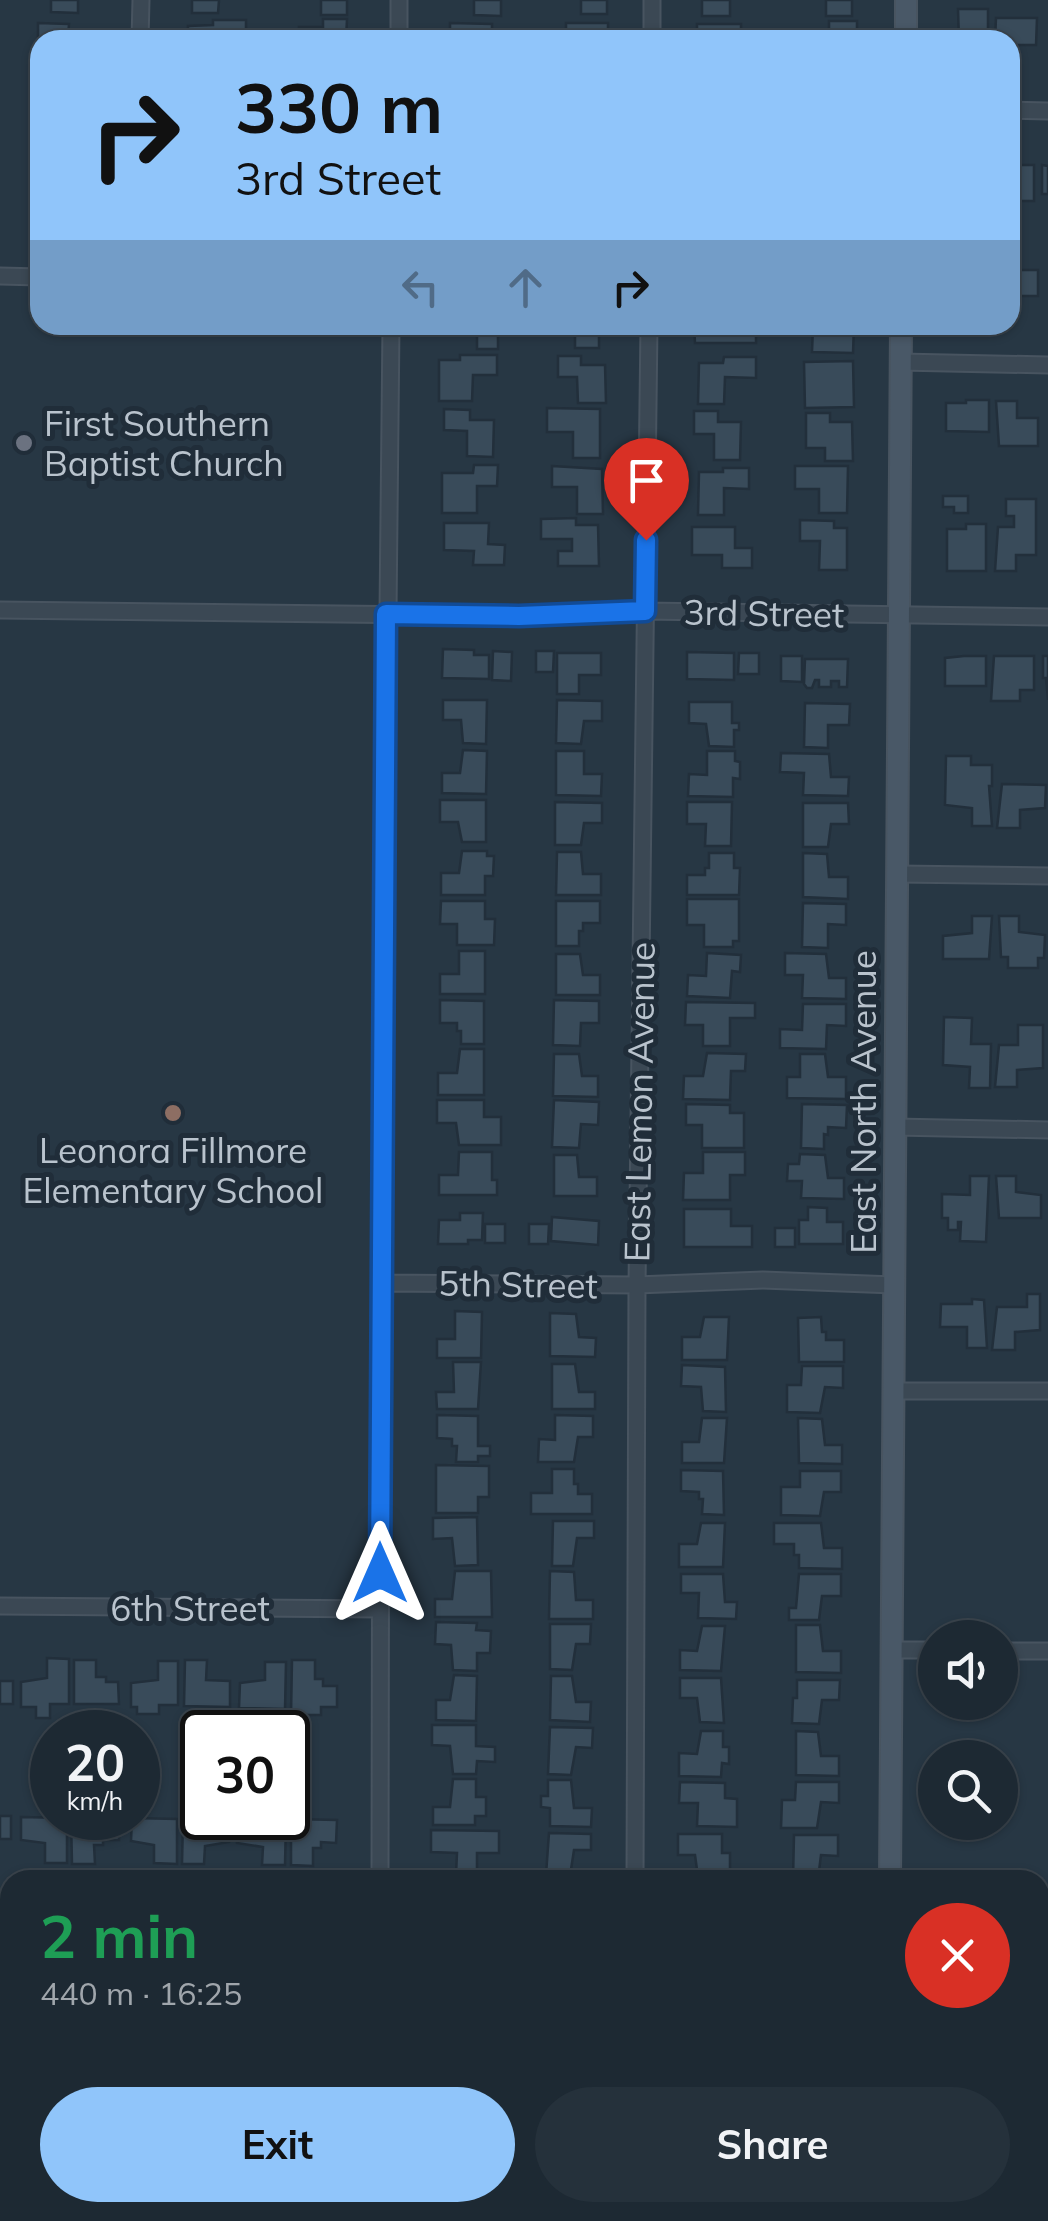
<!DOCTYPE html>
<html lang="en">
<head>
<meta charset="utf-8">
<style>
	:root { --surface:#1d2933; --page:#25313b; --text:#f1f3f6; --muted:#a0a6ac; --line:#3b454e; --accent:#90c5fa }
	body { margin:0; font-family:Mulish,sans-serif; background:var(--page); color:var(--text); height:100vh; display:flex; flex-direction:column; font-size:38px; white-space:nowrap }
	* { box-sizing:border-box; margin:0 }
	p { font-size:32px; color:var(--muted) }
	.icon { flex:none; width:55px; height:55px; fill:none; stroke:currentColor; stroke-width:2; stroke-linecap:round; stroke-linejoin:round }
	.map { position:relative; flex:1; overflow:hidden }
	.panel { position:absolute; left:0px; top:1870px; width:1050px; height:352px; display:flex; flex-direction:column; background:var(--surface); border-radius:30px 30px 0 0; box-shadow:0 2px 8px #0004,0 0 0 2px var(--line) }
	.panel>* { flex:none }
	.guide { position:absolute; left:30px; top:30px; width:990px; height:305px; border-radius:30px; box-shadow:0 2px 8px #0004,0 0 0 2px var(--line); background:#90c5fa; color:#111; overflow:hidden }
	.tools { position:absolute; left:918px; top:1620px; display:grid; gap:20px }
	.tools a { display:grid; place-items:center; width:100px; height:100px; border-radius:50%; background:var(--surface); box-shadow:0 2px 8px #0004,0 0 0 2px var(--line); font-size:50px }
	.speed { position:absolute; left:30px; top:1710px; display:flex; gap:20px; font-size:50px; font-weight:700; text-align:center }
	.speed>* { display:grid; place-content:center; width:130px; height:130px; border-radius:50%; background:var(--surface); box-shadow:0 2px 8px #0004,0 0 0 2px var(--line); line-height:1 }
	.speed small { font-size:25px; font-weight:400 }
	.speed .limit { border:5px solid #111; border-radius:15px; background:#fff; color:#111 }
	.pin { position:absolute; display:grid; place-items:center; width:85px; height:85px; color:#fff; margin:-102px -42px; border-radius:50% 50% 50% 0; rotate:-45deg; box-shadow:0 0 10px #0007 }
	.pin .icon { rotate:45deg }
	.me { position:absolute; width:110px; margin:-55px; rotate:0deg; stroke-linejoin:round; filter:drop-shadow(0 0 8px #0008) }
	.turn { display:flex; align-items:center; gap:35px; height:210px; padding:0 40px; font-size:45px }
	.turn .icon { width:130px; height:130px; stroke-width:2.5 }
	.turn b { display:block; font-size:70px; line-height:85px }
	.lanes { display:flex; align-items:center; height:95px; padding:0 40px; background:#0003; justify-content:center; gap:50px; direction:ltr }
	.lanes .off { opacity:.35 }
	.round { display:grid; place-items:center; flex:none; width:105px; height:105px; border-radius:52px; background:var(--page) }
	.head { display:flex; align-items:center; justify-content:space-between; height:170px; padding:0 40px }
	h1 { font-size:60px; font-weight:700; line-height:75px; color:#1e9e55 }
	.cta { display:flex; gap:20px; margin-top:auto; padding:20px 40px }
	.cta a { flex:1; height:115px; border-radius:60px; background:var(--accent); color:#111; font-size:40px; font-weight:700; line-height:115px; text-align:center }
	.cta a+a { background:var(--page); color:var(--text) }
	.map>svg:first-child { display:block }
	.building { fill:#394b5a; stroke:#222f3b; stroke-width:2.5 }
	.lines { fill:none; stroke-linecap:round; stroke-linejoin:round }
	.street-casing { stroke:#485460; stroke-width:19 }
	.secondary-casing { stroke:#485460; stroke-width:24 }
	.street { stroke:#3b4854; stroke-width:15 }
	.secondary { stroke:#495867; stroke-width:20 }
	.route-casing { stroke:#114b97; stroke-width:25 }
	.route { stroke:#1a73e8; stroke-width:18 }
	.worship-dot { fill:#6b7280; stroke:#202d39; stroke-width:4 }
	.education-dot { fill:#8d6e63; stroke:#202d39; stroke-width:4 }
	.labels { text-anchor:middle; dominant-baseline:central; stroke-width:10; stroke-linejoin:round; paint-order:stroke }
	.poi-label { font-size:35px; fill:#b9c3cd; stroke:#202d39; text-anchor:start }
	.street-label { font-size:35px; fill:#b9c3cd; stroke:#202d39 }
</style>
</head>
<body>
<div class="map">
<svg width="1048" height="2221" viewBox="0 0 1048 2221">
	<rect width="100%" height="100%" fill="#273744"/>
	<path class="building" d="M51,0H78V13L51,12Z
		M192,0H219L218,13H192Z
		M321,0H347V15H321Z
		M474,0H501V16L474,15Z
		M581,0H607V14H581Z
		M702,0H730V16H702Z
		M826,0H852V16H826Z
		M958,9H988V40H959Z
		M996,18H1037L1036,45H1017V63H1010V40H995Z
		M323,19H347L346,40H299V27H323Z
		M213,20H246V40H188V26L213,25Z
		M829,21H857V40H829Z
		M38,23L69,24L68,37L97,40H40L38,43Z
		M450,23L492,24V40H450Z
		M566,23H608V40H548V34H566Z
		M697,24H741V40H697Z
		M1010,147H1015V165H1034V201H1010Z
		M1042,165L1048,166V194H1042Z
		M1010,270H1038V296H1018V314H1010Z
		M446,325H498V349H477V328H446Z
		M575,325H599V348H575Z
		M694,325H756V343H695Z
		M786,325H854L853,353L812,352L813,327Z
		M460,355H497V375H473L472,401H439V360H460Z
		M558,356H581V365H605L606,403H578L577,377H558Z
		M724,357H756V378L725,377L724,404H698L699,363H723Z
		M853,361L854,407L805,408L804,362Z
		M966,400H989V432L946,431V403H966Z
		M996,401H1017V418H1038V446H999Z
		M547,408L600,409V458H573V432H547Z
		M444,409L470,410V420H494L493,457L467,456V431L444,430Z
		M694,411H718V422H741L740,460H714V434H694Z
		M806,413H830V422H852L853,461H825V448H806Z
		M474,465H498L497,486H477V513H442V473H473Z
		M552,466L602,469L603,514H577V487H552Z
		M795,466H848L847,513H819V489H795Z
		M723,468H749V489L724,488V515H698L699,472H723Z
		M943,496H968V513H954V507H943Z
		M1006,499H1036V555H1016V571H995L998,527H1014V516H1006Z
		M576,518V525H598L599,566H558V551H572V539H541V519Z
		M800,520L834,521V528H847V570H819L820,541H800Z
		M444,523H489L488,544L505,545L504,565H473L474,551L444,550Z
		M966,524H986V571H947V529H966Z
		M692,527H735V548H752V568H722V555H692Z
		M443,649L474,650V655H489V679L442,678Z
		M493,651L512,652L511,681L492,680Z
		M536,651H554L553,672H536Z
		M687,652L734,653V680L687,679Z
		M557,653H601V675H579V694H557Z
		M739,653H759V674H738Z
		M781,656H802V682L781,681Z
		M964,656H986V686H945V658Z
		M994,656H1034V690H1020V701H991Z
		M1043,656H1048V700L1046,678H1043Z
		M805,659H848L847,687H839V681H831V687H819V680H815L812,688H807L804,684Z
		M443,700H487L486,744L463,743L461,720H443Z
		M557,700L602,701V721H584L581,744L556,743Z
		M689,702H732V723H739V730H734V747L709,746L706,724L689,723Z
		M805,703L850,704L849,725H828V748L804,747Z
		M463,750L487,751L486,794L442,793V773H460Z
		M556,751H584V774H602L601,796L556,795Z
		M707,751H735V761L740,762V779L733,778V797L688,796L689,774L707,775Z
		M781,753L829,754L831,777H849L848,796L803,795L804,773L780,772Z
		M946,756H971V765H992V786H989L992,826H972V808L945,805Z
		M1002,784L1046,785L1045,808L1020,810V828H997Z
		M440,800H486V842H462L458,822H440Z
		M555,802L602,803V823H584L581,845H555Z
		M687,802H732L731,846H705L706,824H687Z
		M803,803H848L849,824H831L828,847H803Z
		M462,851H487V856H494L493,876H485V895H441V873H459Z
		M557,852H581L583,874H601V895H556Z
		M709,853H734V868H740L739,895H687V875H705V868H709Z
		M803,853L827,854L829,877H848V899L803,897Z
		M687,899H739V941H733V947H704V925H687Z
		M441,901H485V919H495L494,945H457V924H440Z
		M556,901H600V923H583V931H579V946H556Z
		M803,903L846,904V925L828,924V948L802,947Z
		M972,916H992L989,959H943V936L972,933Z
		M999,916H1019V932L1045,935L1044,958H1038V968H1008V957H1001Z
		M459,951H485V994H440V974H459Z
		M707,953L741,955L740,972L732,971L730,998L687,996L688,975L706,976Z
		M785,953L826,954L829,978H846V999L802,998L803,975H785Z
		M556,954H580L583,975H600V995H556Z
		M440,1000L484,1001V1044H461V1031H457V1023H440Z
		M554,1000L599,1001V1023H581L580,1046L553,1045Z
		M686,1002L755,1003V1018H730V1046H703V1025H685Z
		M803,1004H846V1026L827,1025L826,1049L780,1048V1029L802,1030Z
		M944,1017L972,1018L971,1044H991L990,1088H969L970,1067L943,1065Z
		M1018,1025H1043V1068L1017,1070V1087H995L999,1045H1018Z
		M460,1049H484V1095H438V1073H457Z
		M707,1053L746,1054L745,1071H731L730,1100L683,1099L684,1076H703Z
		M554,1054H579L582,1076H598V1097L553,1096Z
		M800,1054H825L828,1077H846V1099L787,1098V1077H800Z
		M437,1100H484V1117H501V1145H459L456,1123H437Z
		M554,1100L599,1102L598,1125L581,1124L579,1148L552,1147Z
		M686,1104L730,1105V1113H744V1148H702V1125H686Z
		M802,1104L847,1105L846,1128L828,1127V1135L824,1134V1149L801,1148Z
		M459,1152H492V1180H497V1195H439V1175H458Z
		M703,1152H745V1175H730V1200H683L684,1173H703Z
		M800,1154L825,1155L828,1178H844V1199L801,1198L802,1181H787L788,1164H799Z
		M554,1155H577L579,1177H597V1196H554Z
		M970,1176H989L986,1242L960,1241L961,1222H958V1230H948V1218H942V1194L970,1195Z
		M996,1176H1016V1192L1041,1195V1218H999Z
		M808,1207L827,1208V1222H843V1244H799V1220H808Z
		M684,1209H731V1226H752V1247H684Z
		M460,1213H483L482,1240H468V1244H438L439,1220H460Z
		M552,1217L599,1221L598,1245L551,1241Z
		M485,1224H505V1243H485Z
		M529,1224H549L548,1244H529Z
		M775,1228H795V1247H775Z
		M1027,1294H1040V1330L1015,1332V1350H992L997,1307H1027Z
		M972,1299L984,1300L987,1348H967V1327H940L941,1304H972Z
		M455,1311L482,1312L481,1358H437V1339H455Z
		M550,1313L576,1314L579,1337L596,1338L595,1357L550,1356Z
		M704,1317H729L727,1360H682V1337H700Z
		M821,1317L822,1332H826V1340H844V1362H799L798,1318Z
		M453,1362H481L478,1409H437L436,1392H454Z
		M552,1364H575L579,1392H595V1409H552Z
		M682,1365L725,1367L726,1412L703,1411L701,1387L681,1386Z
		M802,1366H843V1388L825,1387L820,1413L787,1412V1385H801Z
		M437,1415L478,1416V1446H490V1456H478V1462H456L457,1446H452V1439L437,1438Z
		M555,1415L593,1416V1437H578L574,1462H538L539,1439L555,1440Z
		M702,1418H727L724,1463H682V1442H699Z
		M798,1418L822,1419L825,1445H842V1464L799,1463Z
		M436,1465L489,1466V1497H478V1513H436Z
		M552,1469H574V1484H578V1494H592V1514H531V1493H552Z
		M681,1470L723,1471L724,1515L702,1514L703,1499H699V1492L681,1491Z
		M800,1471H841V1492H824L820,1516L781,1515V1487H800Z
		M477,1517L478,1565L455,1566L452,1538L433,1539V1518Z
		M553,1521H594V1538H577L573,1566H552Z
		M701,1523H725L723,1567H679V1544H697Z
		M774,1523H821L824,1548H842V1569L799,1568V1555H794V1544H774Z
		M455,1571H491L492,1617H435V1599H452Z
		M550,1571L574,1572L576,1600H593V1619H549Z
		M681,1574H723L725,1602H737L736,1619L698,1618L699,1593H681Z
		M799,1574H841V1596H822L819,1620H789V1608H796Z
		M436,1622L477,1623L476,1630L491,1631L490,1653H477V1671L453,1670L451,1645L435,1644Z
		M550,1624H591L590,1644H576L572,1670L550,1669Z
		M796,1625H820L823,1651H841V1673L796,1672Z
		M702,1626H725L721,1671L680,1670V1650L697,1651Z
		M47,1658L69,1659V1704H50V1718H36V1707H21V1682L47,1678Z
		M74,1660H96V1677H106V1682H118L119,1704H74Z
		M185,1660H207L206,1680L230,1681V1707L184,1706Z
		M292,1660H315V1679H323V1686H337V1707H321V1715H291Z
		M158,1661H178V1705H159V1714H137V1707H131V1683L158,1680Z
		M265,1662H286L285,1709L239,1708L240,1683L265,1680Z
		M454,1675L477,1676L476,1721L436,1720V1700H450Z
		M551,1676H572L576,1702H591L590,1722L550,1720Z
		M680,1678H721L724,1723L700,1722L697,1698H680Z
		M797,1680H840L839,1700H822L819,1724L792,1723L793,1698H797Z
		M0,1681H13V1704H0Z
		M432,1725H476V1746L495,1747V1762L477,1761L476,1774H453L450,1746L432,1745Z
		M550,1727L593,1728L592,1748L576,1747L571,1775L548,1774Z
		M701,1731H723V1747H729V1764L722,1763L721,1777L679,1776V1753L697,1754Z
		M796,1731L818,1732L821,1756H839V1776L796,1775Z
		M453,1779H476V1797H486V1816H475V1825H433V1807H450Z
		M548,1780H571L574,1808H592L591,1827L550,1826V1808L541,1807V1796H548Z
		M680,1782L725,1783V1798L737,1799V1827L697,1826L698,1803H679Z
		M796,1782H839V1803L821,1802L817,1828H781L782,1800H795Z
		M0,1816H11V1839H0Z
		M21,1817L67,1818V1863H45V1843L21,1840Z
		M71,1818H119V1840H103V1845H94L95,1864H72Z
		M132,1818L177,1819V1864L154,1863V1845L131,1841Z
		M183,1819H229V1842L205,1846L204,1864H182Z
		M238,1819L286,1820L285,1865H262L263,1847L237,1843Z
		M291,1819L337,1820L336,1843L321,1842V1848H313V1866L291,1865Z
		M431,1830L499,1831V1853H477V1875H456L457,1853L431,1852Z
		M549,1833L591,1834V1850H574L570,1876L546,1875Z
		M678,1834H722V1853H730V1877H698L695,1855H678Z
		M794,1835H838V1856L821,1855L818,1879H793Z
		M33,2212H77V2221H33Z
		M167,2212H215V2221H167Z
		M284,2212H332V2221H284Z
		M535,2212H571V2218L535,2217Z
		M786,2212H829V2218L786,2221Z"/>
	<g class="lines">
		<defs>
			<path id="street" d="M140,40L141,0
				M399,40V0
				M652,40V0
				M1010,110L1048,111
				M0,276L40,277
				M900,362L1048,365
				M0,610L519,616L645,611L1048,617
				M898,874L1048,876
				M895,1127L1048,1130
				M381,1283L637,1285L763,1280L894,1285
				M894,1391H1048
				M0,1606L380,1609
				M893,1650H935
				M1000,1651H1048
				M380,1880L381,1283L391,325
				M635,1880L637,1285L649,325
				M123,2221V2212
				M378,2221V2212
				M632,2221V2212
				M886,2221V2212"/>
			<path id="secondary" d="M906,40V0
				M890,1880L901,325
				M0,1907H10
				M1040,1917H1048"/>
		</defs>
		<use href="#street" class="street-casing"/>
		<use href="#secondary" class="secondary-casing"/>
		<use href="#street" class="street"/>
		<use href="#secondary" class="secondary"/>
	</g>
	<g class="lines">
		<defs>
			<path id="route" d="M380,1573L386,614L519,616L645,611L646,540"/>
		</defs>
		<use href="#route" class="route-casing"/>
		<use href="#route" class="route"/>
	</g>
	<circle class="worship-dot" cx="24" cy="443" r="10"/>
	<circle class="education-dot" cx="173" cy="1113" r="10"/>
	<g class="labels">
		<g class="poi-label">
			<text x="44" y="423">First Southern<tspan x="44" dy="40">Baptist Church</tspan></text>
			<text x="173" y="1150" text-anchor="middle">Leonora Fillmore<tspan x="173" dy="40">Elementary School</tspan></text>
		</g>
		<g class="street-label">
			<text transform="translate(764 613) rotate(1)">3rd Street</text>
			<text transform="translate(639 1102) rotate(-89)">East Lemon Avenue</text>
			<text transform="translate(863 1102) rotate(-90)">East North Avenue</text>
			<text transform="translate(518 1284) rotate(1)">5th Street</text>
			<text x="190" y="1608">6th Street</text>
		</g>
	</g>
</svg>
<div class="tools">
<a><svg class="icon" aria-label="sound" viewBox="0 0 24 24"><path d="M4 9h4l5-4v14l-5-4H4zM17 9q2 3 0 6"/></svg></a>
<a><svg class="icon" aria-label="search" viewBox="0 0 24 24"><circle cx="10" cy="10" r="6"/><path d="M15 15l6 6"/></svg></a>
</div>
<div class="speed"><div>20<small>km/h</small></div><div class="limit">30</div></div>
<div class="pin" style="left:646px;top:540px;background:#d93025"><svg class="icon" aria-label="arrive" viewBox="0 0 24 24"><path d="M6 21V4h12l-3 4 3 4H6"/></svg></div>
<svg class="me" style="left:380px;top:1573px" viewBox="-20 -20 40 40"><path d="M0-17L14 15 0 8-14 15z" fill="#1a73e8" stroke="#fff" stroke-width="4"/></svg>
<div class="guide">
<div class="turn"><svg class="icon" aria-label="right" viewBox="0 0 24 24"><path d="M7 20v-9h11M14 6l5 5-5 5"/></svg><div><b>330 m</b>3rd Street</div></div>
<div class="lanes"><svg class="icon off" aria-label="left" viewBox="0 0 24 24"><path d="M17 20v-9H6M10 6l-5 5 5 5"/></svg><svg class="icon off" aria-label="ahead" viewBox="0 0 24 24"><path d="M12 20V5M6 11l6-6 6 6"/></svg><svg class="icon" aria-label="right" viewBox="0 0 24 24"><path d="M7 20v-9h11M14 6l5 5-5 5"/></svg></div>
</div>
<section class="panel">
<div class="head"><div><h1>2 min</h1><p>440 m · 16:25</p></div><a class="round" style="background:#d93025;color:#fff"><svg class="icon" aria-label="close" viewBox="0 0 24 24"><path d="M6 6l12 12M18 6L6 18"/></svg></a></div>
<div class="cta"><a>Exit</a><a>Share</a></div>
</section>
</div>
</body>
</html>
